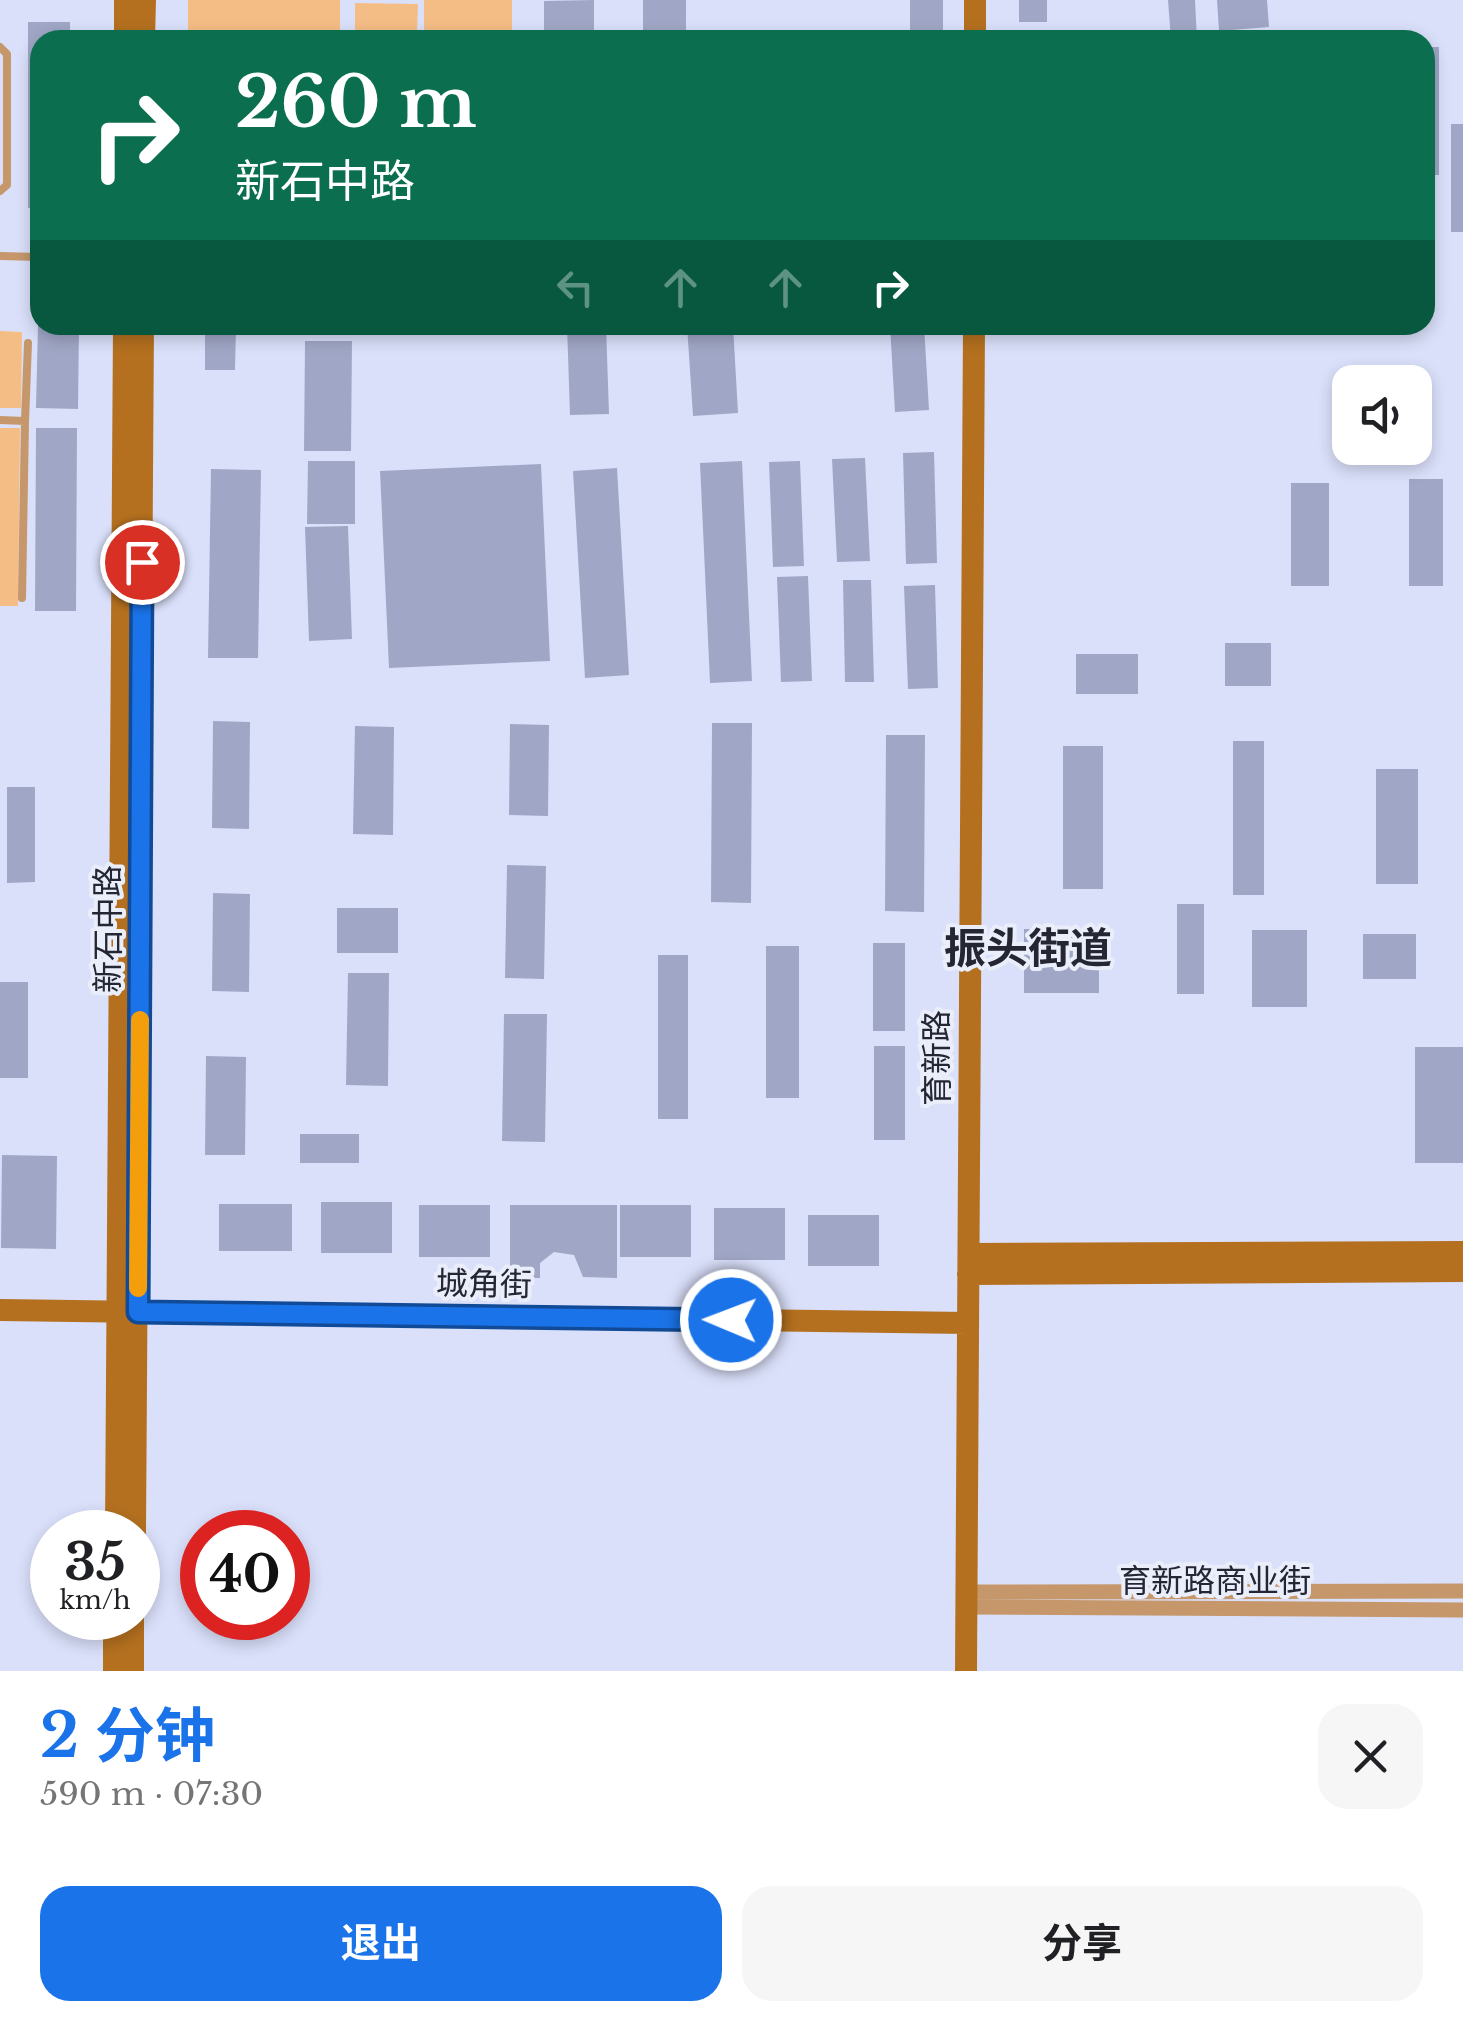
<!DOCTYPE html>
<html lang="zh">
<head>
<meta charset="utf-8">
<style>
	:root { --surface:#fff; --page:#f6f6f6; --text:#202124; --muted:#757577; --accent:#1a73e8 }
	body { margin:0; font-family:"Libre Baskerville","Noto Sans SC",serif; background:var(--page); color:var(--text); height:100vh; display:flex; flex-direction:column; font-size:38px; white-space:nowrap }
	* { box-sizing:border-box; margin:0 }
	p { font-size:32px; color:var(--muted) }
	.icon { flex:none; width:55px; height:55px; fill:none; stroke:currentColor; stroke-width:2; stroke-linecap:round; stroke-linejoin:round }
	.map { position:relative; height:1671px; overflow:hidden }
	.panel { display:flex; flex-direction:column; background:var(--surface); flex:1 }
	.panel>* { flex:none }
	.guide { position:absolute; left:30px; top:30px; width:1405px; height:305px; border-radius:30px; box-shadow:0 5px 15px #0003; background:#0b6e4f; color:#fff; overflow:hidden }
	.tools { position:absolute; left:1332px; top:365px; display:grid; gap:20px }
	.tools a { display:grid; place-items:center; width:100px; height:100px; border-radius:20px; background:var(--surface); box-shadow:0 5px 15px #0003; font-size:50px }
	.speed { position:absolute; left:30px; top:1510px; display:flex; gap:20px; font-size:50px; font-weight:700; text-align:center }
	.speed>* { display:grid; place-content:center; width:130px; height:130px; border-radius:50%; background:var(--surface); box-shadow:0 5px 15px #0003; line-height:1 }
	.speed small { font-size:25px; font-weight:400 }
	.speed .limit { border:15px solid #d22; background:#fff; color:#111 }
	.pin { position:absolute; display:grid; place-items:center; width:85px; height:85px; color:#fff; margin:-42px; border:5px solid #fff; border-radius:50%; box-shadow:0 2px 10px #0007 }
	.me { position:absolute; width:110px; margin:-55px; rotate:271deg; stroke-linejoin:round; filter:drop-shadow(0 0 8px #0008) }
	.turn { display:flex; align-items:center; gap:35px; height:210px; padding:0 40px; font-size:45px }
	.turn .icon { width:130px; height:130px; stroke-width:2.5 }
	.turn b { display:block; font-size:70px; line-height:85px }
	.lanes { display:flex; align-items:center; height:95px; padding:0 40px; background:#0003; justify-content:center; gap:50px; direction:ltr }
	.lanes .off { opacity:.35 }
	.round { display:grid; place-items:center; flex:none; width:105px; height:105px; border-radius:30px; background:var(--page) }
	.summary { display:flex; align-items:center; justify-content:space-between; height:170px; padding:0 40px }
	h1 { font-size:60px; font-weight:700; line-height:75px; color:var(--accent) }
	.primary-button { display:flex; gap:20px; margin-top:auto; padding:20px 40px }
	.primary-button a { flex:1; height:115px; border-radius:30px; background:var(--accent); color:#fff; font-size:40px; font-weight:700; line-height:115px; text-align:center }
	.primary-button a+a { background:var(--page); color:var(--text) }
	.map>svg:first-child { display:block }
	.green { fill:#f5bd86 }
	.building { fill:#a0a7c6 }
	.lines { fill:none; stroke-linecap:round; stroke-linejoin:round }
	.lane { stroke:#c5976a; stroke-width:8 }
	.street { stroke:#c5976a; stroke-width:15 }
	.secondary { stroke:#b4701f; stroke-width:22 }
	.route-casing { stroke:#114b97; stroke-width:25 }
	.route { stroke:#1a73e8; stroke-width:18 }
	.slow { stroke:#f59e0b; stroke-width:18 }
	.labels { text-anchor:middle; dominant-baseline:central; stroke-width:8; stroke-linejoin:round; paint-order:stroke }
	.street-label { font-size:32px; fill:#242633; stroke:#eaeefb }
	.district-label { font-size:42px; font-weight:bold; fill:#242633; stroke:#eaeefb }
</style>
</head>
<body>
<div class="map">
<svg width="1463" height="1671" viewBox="0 0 1463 1671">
	<rect width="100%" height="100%" fill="#dae0fa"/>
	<path class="green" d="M188,0H340V40H188Z
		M424,0H512V35H424Z
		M355,3L418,4L417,34L355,33Z
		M0,331L22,332L21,408H0Z
		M0,428H20L18,606H0Z"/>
	<path class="building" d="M594,0V39H544V1Z
		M643,0H686V40H643Z
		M910,0H943V40H910Z
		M1019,0H1047V22H1019Z
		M1168,0H1195L1197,40H1171Z
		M1217,0H1267L1269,27L1219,31Z
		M28,22H70V40H40V208H28Z
		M1425,47H1439V175H1425Z
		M1451,124H1463V232H1451Z
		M38,325H79L78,409L36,408Z
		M205,325H236L235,370H205Z
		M567,325H606L609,414L570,415Z
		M687,325H733L738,413L693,416Z
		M890,325H924L929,410L895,412Z
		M305,341H352L351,451H304Z
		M36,428H77L76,611H35Z
		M934,452L937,563L906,564L903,453Z
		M865,458L870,561L837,562L832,459Z
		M308,461H355V524H307Z
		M742,461L752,681L710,683L700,463Z
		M800,461L804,566L773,567L769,462Z
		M541,464L550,661L389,668L380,471Z
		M617,468L629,675L585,678L573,471Z
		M211,469L261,470L258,658H208Z
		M1409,479H1443V586H1409Z
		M1291,483H1329V586H1291Z
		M348,526L352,639L309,641L305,527Z
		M808,576L812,681L781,682L777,577Z
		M843,580H871L874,682H845Z
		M935,585L938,688L908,689L904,586Z
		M1225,643H1271V686H1225Z
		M1076,654H1138V694H1076Z
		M213,721L250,722L249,829L212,828Z
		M712,723H752L751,903L711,902Z
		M510,724L549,725L548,816L509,815Z
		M355,726L394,727L393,835L353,834Z
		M886,735H925L924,912L885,911Z
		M1233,741H1264V895H1233Z
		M1063,746H1103V889H1063Z
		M1376,769H1418V884H1376Z
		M7,787H35V882L7,883Z
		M507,865L546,866L544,979L505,978Z
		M213,893L250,894L249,992L212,991Z
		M1177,904H1204V994H1177Z
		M337,908H398V953H337Z
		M1024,929H1099V993H1024Z
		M1252,930H1307V1007H1252Z
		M1363,934H1416V979H1363Z
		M873,943H905V1031H873Z
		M766,946H799V1098H766Z
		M658,955H688V1119H658Z
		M348,973H389L388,1086L346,1085Z
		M0,982H28V1078H0Z
		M504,1014H547L545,1142L502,1141Z
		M874,1046H905V1140H874Z
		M1415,1047H1463V1163H1415Z
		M206,1056L246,1057L245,1155H205Z
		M300,1134H359V1163H300Z
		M2,1155L57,1156L56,1249L1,1248Z
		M321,1202H392V1253H321Z
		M219,1204H292V1251H219Z
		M419,1205H490V1257H419Z
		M510,1205H617V1278L583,1277L574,1255L554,1252L540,1263V1278H510Z
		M620,1205H691V1257H620Z
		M714,1208H785V1260H714Z
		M808,1215H879V1266H808Z"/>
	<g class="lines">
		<path class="lane" d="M0,47L7,54V185L0,191
			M0,256L40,257
			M0,420L25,421L28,343
			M22,598L25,421"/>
		<path class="street" d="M967,1592L1463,1591
			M967,1607L1463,1610"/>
		<path class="secondary" d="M125,40V0
			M144,40L145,0
			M975,40V0
			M969,1254L1463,1252
			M968,1274L1463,1271
			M0,1310L968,1323
			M116,1532L124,325
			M135,1532L143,325
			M114,1671V1618
			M133,1671V1618
			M966,1671L974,325"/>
	</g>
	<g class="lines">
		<defs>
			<path id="route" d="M142,562L138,1312L731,1320"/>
		</defs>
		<use href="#route" class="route-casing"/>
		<use href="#route" class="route"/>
		<path class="slow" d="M138,1288L140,1020"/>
	</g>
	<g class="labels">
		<g class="street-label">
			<text transform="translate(108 929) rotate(-90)">新石中路</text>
			<text transform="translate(937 1058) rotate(-90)">育新路</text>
			<text transform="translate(484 1284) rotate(1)">城角街</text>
			<text x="1215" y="1581">育新路商业街</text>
		</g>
		<g class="district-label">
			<text x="1028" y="948">振头街道</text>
		</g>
	</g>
</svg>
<div class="tools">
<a><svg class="icon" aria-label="sound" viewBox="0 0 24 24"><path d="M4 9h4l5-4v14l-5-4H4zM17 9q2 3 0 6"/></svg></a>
</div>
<div class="speed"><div>35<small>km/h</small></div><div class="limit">40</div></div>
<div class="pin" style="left:142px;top:562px;background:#d93025"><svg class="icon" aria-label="arrive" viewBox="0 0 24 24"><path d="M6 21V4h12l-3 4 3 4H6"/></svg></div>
<svg class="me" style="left:731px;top:1320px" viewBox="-20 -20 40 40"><circle r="17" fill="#1a73e8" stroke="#fff" stroke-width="3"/><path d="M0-11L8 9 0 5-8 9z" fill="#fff"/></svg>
<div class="guide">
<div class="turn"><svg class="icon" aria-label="right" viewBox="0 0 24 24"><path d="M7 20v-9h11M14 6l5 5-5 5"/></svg><div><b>260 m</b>新石中路</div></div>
<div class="lanes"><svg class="icon off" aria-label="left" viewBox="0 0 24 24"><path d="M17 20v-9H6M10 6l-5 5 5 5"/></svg><svg class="icon off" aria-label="ahead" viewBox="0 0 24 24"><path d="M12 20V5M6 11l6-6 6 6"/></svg><svg class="icon off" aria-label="ahead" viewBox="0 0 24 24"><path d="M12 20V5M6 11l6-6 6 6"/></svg><svg class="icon" aria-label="right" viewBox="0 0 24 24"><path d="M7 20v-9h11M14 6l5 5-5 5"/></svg></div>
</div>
</div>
<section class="panel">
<div class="summary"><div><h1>2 分钟</h1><p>590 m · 07:30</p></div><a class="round"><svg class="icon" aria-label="close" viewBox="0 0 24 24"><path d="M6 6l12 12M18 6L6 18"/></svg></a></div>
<div class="primary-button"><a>退出</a><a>分享</a></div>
</section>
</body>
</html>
